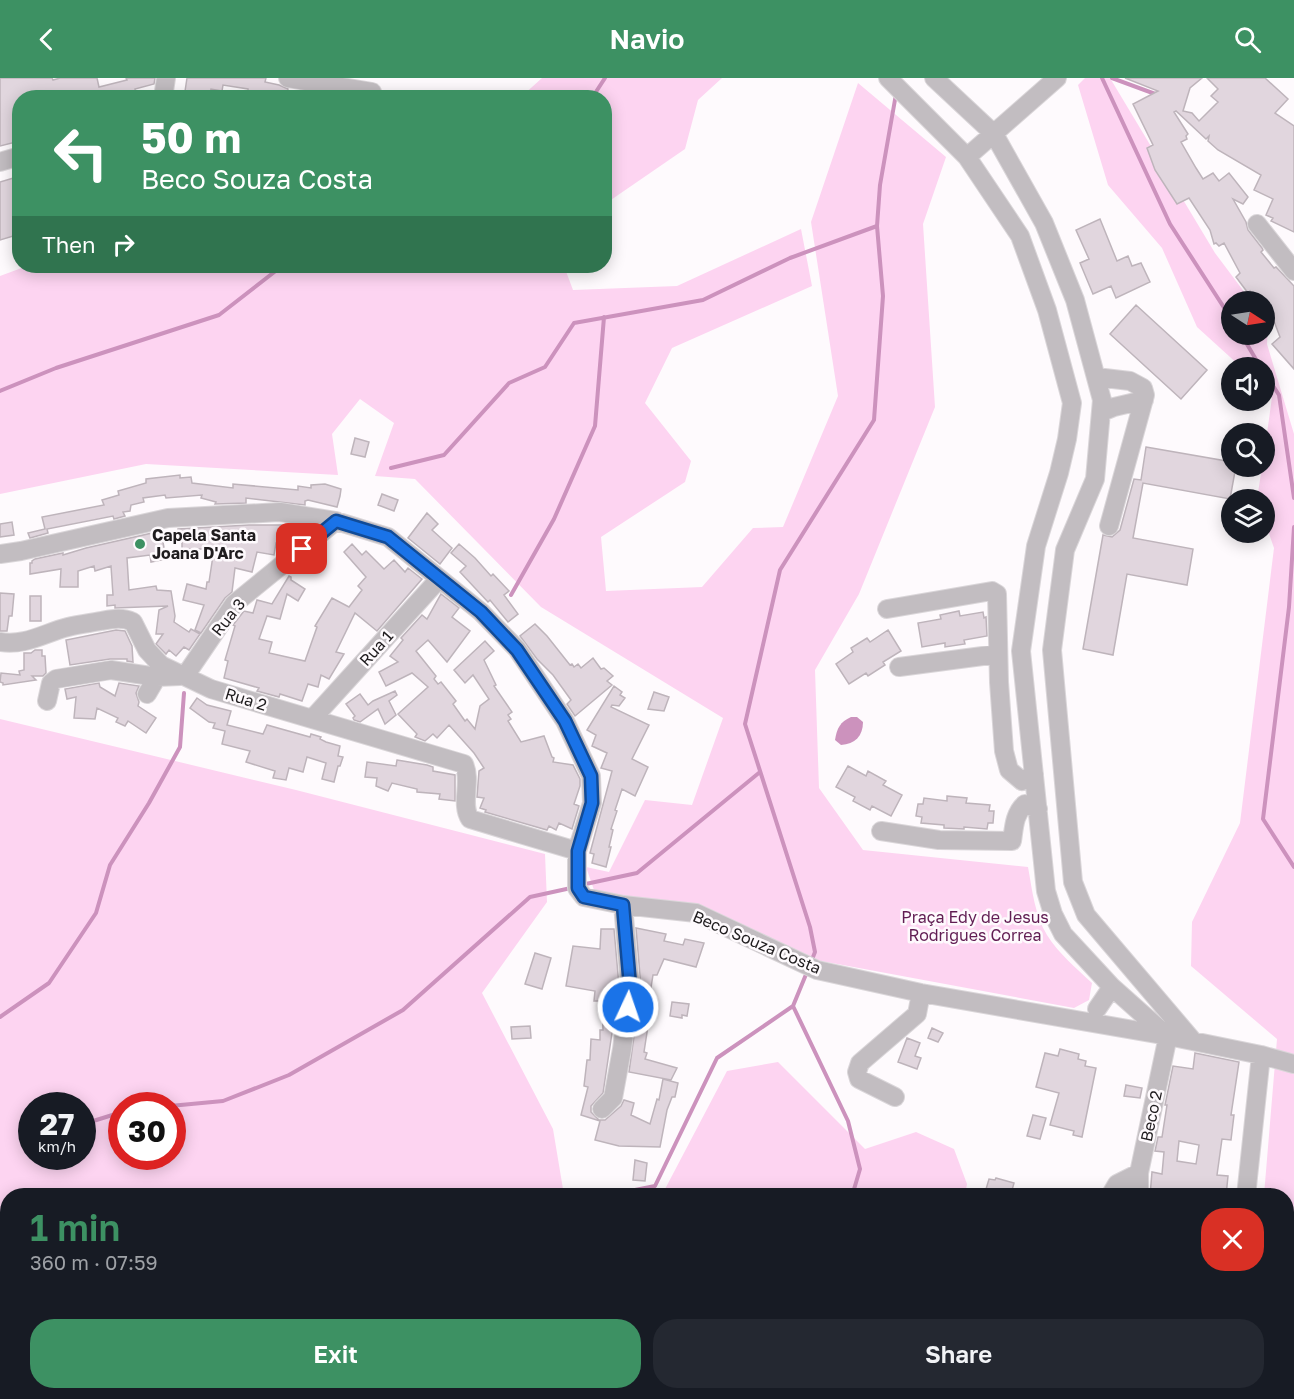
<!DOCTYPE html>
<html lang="en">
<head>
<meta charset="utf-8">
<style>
	:root { --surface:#171b24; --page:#242831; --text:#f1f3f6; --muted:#9ea1a6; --accent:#3d9163 }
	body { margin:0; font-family:"Golos Text",sans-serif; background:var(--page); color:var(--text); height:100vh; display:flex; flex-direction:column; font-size:22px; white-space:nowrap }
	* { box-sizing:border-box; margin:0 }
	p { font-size:20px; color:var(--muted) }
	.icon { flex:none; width:33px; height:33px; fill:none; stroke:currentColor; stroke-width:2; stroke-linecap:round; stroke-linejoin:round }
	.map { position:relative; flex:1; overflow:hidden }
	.sheet { position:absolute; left:0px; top:1110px; width:1294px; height:212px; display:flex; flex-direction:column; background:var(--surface); border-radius:24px 24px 0 0; box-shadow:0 3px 15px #0003 }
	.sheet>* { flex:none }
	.banner { position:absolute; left:12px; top:12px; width:600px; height:183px; border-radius:24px; box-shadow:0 3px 15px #0003; background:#3d9163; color:#fff; overflow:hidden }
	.needle { width:39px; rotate:102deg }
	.tools { position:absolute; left:1221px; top:213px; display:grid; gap:12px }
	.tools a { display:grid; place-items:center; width:54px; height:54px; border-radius:50%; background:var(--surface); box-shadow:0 3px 15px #0003; font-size:30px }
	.speed { position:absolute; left:18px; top:1014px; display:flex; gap:12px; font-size:30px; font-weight:700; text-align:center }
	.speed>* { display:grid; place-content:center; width:78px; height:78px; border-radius:50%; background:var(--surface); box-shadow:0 3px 15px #0003; line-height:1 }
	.speed small { font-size:15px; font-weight:400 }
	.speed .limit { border:9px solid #d22; background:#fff; color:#111 }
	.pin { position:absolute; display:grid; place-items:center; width:51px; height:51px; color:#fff; margin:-26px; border-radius:12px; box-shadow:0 3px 9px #0006 }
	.me { position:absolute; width:66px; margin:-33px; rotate:3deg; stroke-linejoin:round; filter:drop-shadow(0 0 4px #0008) }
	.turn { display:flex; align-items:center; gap:21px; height:126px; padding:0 30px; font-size:27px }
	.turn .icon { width:78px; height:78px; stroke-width:2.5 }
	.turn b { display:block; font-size:42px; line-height:51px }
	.then { display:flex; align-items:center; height:57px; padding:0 30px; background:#0003; gap:12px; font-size:22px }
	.round { display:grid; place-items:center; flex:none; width:63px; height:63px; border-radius:24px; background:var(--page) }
	.headline { display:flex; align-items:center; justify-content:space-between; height:102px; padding:0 30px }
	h1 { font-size:36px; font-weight:600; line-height:45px; color:var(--accent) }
	.button { display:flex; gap:12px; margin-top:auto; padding:12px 30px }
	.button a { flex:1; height:69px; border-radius:24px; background:var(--accent); color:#fff; font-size:24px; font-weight:600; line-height:69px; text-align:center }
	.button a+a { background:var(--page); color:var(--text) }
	header { display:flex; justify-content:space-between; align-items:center; height:78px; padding:0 30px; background:var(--accent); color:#fff; font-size:27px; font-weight:600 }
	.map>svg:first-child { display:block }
	.green { fill:#fdd4f1; fill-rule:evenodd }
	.water { fill:#cc92bd }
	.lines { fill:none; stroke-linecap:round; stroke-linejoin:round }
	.stream { stroke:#cc92bd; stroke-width:4 }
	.building { fill:#e1d6de; stroke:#beb4bb; stroke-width:1.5; fill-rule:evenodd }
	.minor-casing { stroke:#dad6d9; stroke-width:20 }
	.minor { stroke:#c2bdc1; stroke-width:18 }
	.route-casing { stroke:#114b97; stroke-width:15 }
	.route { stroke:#1a73e8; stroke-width:10 }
	.poi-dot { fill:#3d9163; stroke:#fefafd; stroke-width:2 }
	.labels { text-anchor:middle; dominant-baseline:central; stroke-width:5; stroke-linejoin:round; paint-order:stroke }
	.poi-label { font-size:16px; font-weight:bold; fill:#1f1c1e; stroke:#fefafd; text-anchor:start }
	.street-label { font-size:16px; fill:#1f1c1e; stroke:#fefafd }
	.park-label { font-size:16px; fill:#611d53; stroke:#fefafd }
</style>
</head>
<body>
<header><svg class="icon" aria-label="back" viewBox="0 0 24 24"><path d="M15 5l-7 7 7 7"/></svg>Navio<svg class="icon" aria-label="search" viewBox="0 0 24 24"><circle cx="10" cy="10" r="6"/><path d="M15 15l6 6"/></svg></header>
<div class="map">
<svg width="1294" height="1321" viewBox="0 0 1294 1321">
	<rect width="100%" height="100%" fill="#fefafd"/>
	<path class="green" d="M542,0H722L698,22L685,71L605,126L604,20L521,19Z
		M1085,0H1110L1215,175L1251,223L1232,224V256H1264L1265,242L1268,247L1267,266L1294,356V1321H1241L1242,1314H1287V1118L1264,1117L1277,961L1191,888L1192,844L1240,745L1274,470L1265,444L1264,422L1257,421L1262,389L1264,388L1265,370L1272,319L1265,312L1264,290L1241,289L1197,249L1162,170L1108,107L1078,7Z
		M858,5L946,79L923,146L935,329L859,516L815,592L819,710L863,772L1028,789C1032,811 1035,838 1047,857C1059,876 1076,890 1092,905L1089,922L1074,930L805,880L689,826L626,823L594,812L586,789L609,794L645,722L692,727L723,640L541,529L415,401L375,398L394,345L360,321L332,356L338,397L146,386L0,416V198L27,188H564L573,212L677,208L801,151L812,208L672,270L645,325L691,383L685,404L601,459L606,513L702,509L753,450L783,449L838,318L811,144Z
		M0,641L296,712L545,776L547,824L482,915L553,1051L564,1117L8,1118V1314H1109L1110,1321H0ZM32,1028H82V1078H32ZM122,1028H172V1078H122Z
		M778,984L865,1071L916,1054L954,1071L967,1106L965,1117H657L664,1113L727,993Z"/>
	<path class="water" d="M851,639H857L863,644C863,658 855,666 841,667L835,662C837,650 840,644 851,639Z"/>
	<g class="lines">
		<path class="stream" d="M1102,0L1170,146L1232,242
			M1112,0L1158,17
			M592,20L605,0
			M1241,256L1261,290
			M1264,294L1279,317L1294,420
			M0,313L56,290L219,237L282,188
			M391,390L444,377L509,305L545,289L574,245L703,222L790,180L877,148
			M1294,449L1289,529L1263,741L1294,789
			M511,517L554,441L595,348L604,239
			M581,807L637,795L760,694
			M811,884L815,874L810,849L745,646L780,492L874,342L883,218L877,148L880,107L896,16
			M793,928L848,1043L860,1091L852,1118
			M0,939L49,905L96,835L110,787L149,725L180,669L184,615
			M170,1028L223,1023L289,997L403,932L530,819L571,810
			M90,1044L122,1034
			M605,1118L655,1108L717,980L793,928L807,894
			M277,1321L282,1314
			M636,1321L645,1314"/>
	</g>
	<path class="building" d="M0,0H52L53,2L60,0H97L99,9L127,2L126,0H155L154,6L135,11L137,20H20V63L0,68Z
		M187,0H266L265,4L279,7L288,11L286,20H248V11L223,7L222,13L211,11L209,20H184Z
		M1125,0H1202L1190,10L1183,33L1192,35L1199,43L1218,24L1211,18L1218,11L1207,0H1265L1288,21L1275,35L1294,48V154L1271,143L1273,140L1266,137L1273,121L1254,112L1261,97L1218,72L1208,63L1209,58L1206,61L1176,33L1174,34L1188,56L1186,58L1187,61L1181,64L1196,90L1203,101L1213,95L1219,103L1229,95L1248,119L1243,126L1233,121L1246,144L1248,152L1262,170L1263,172L1261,174L1274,190L1276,189L1294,208V291L1272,266L1280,259L1272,238L1268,240L1264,234V224H1258L1250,213L1248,215L1236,199L1240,195L1224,165L1219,168L1216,165L1214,166L1210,152L1189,120L1177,126L1155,92L1147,70L1153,67L1133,26L1158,13Z
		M20,98V156L0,162V104Z
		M1100,141L1117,183L1128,178L1132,188L1141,185L1150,204L1116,220L1111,208L1093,216L1080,185L1089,181L1076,152Z
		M1136,227L1207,292L1181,321L1110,256Z
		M355,360L369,364L365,379L351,376Z
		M1146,369L1232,384V388H1236L1230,421L1143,405L1133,460L1193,471L1187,507L1127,496L1113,577L1083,571L1103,457L1112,459L1120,452L1134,401L1141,402Z
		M180,397V400L191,399L192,405L233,410V406L298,412V408L311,410V407L325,406L341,411L340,418L337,429L308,422L305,423V427L246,420V425L215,426L216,424L201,420L202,417L166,420L165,417L143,420L144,424L131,427L130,433L123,434L125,438L114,441L113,438L47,451L48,455L30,460L28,455L45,451L42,439L104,427L102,422L119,417L118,413L146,405V401Z
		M382,416L398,422L394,433L378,427Z
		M427,435L438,446L432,452L452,470L440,486L408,460Z
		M12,444L14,457L0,459V446Z
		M249,447H292L291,465H276L274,477L257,474L252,494L235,490L232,514L225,520L201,555L195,552L204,527L183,522L187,506L206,511L207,504H209L214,471H182V455H178V451Z
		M161,453L166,481L151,484L150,477L127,480L129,512L156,508L157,512L171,513L175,538L174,544L189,554L191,551L200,556L189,572L184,569L176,578L169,572L166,576L156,566L163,556H156L159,532L168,528L115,530V527L107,528V517H113L111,488L95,493L94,488L78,493V509H60L61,491L30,496V485H32V483L35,481L63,475V477L86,470Z
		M352,466L362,477L366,473L384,491L394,482L405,494L408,490L422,501L377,553L355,535L336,574L344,576L329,601L321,597L318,609L308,606L302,623L280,616L279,619L257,613L259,610L224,600L228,583L225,582L235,548L233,547L244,533L253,535L257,522L272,526L289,498L291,499V502L305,511L298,523L287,516L280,541L267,538L259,561L272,564L269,575L305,583L317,549L315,548L332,520L349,529L362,512L358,508L366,499L344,474Z
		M459,466L475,480L491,498L493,496L509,513L504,517L518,536L508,544L490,522L488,524L460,494L466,488L451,475Z
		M0,515L14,516L12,538H9L7,553H0Z
		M441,516L459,530L452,539L470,553L447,584L428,562L416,573L436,598L434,601L438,606L441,604L456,623L453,626L465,643L467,641L475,651L480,628L489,621L473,597L465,605L454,592L485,563L494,573L484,582L496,607L494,608L512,634L508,637L511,641L508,643L521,664L544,658L552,679L554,680L553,684L573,687L580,701V708L574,726L579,728L572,751L559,745L556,752L549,748L547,752L485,734L486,732L480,730L484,720L477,719L479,693L484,690L474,675L449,647L437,660L433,656L425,663L415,659L417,656L398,636L428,609L412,595L386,608L379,594L398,584L390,578L403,562L401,560L422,537L427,541Z
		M30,518H41V543H30Z
		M959,533L960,538L983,534L984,540L986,539L987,558L964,562L965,566L945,569V565L922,569L918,545L941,541L940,537Z
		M535,546L547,558L570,587L572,586L574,589L578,586L581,590L593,580L601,591L604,590L613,598L607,603L612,607L575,638L567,626L571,622L553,597L537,581L520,558Z
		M116,552L125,553L132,568L133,584L127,583V581H110L70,587L66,562Z
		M888,552L901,573L883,584L885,587L868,598L866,595L849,606L836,586L853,574L851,570L867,560L870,564Z
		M35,572H42V578H45L46,595L43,598H32L36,602L3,607V605L0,604L1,595L20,597L19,593L24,592V575H31Z
		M99,605L100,609L115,618L119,605L139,608L136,615L139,624L138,628L156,640L146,655L128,643L125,648L116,644L118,640L97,630L95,641L74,640L76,619L67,621L65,611Z
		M614,608L622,614L620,617L625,620L619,628L612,627L611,629L649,647L632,681L648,689L635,718L622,711L615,732L617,733L611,751L613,752L609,769H611L606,789L592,785L594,776L590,775L612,693L601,690L607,675L592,668L596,657L587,652Z
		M395,613L397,617L389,623L396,637L385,646L378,631L360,644L354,642L353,640L355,638L346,626L360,616L368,627L373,623Z
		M654,614L669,619L664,633L648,631Z
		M197,620L207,627L231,633L227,647L263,656L267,647L310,659L311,656L321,659L320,661L326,664L340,668L338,678L343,679L340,688H338L334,704L322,701L326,685L307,679L303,694L289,690L286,702L273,700L275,693L246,684L250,673L222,666L225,653L213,650L215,645L209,644L190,630Z
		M397,682L427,687L433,689V693L455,697V723L439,721L440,716L417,714V711L392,705L388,713L376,708L377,700L365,699L367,684L396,688Z
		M848,688L866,698L868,693L886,703L883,707L902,717L891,738L872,728L870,732L853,723L855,719L836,709Z
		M947,718L967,720L966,725L990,727L989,733H994L993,745H988L987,751L964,749V751L944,750V747L921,745L922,739L916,738L918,726H923L924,720L947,723Z
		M636,850L666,856L664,863L683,867L685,861L704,865L696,889L664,881L657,897H653L649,922H652L644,974L647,975L645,981L677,990L671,1002L629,994L641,909Z
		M601,851H614L619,908L603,1015L591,1028V1034L599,1042H605L621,1028L624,1022L634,1025L631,1037L650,1046L657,1021L659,1022L663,1001L678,1005L675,1019H672L667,1032L660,1069L619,1068L595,1062L600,1043L581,1037L588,1009L584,1008L587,982H590L591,961L600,962V952H603L602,923H594L595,913L566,908L573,868L600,871Z
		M535,875L551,880L542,911L525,906Z
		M672,924L689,926L687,938L682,937V940L670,938Z
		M530,948L531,960L512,961L511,949Z
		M932,950L943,955L938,964L928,960Z
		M907,960L920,965L915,978L921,980L917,991L898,984Z
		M1060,971L1079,976L1078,981L1086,983L1085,988L1096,990L1082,1059L1073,1057L1074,1053L1050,1047L1059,1015L1036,1009L1045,975L1058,978Z
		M1195,975L1239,984L1231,1037H1234L1231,1062L1222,1061L1217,1097L1228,1098L1226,1118H1150L1152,1094L1162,1096L1164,1074L1155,1073L1158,1059H1162L1167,1027H1165L1173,988L1193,991ZM1179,1063L1199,1067L1196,1086L1177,1083Z
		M1126,1007L1142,1010L1140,1020L1124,1018Z
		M1033,1037L1046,1040L1040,1061L1027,1058Z
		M635,1082L647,1085L645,1103L633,1102Z
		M996,1100L1014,1105L1011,1116L1006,1115V1118H984L989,1101L995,1102Z"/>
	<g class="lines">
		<defs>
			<path id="minor" d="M288,0L372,14
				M888,0L967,79L1020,158L1047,232L1072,325L1067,361L1059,395L1036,468L1021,573L1046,813L1053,836L1063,856L1112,909L1166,957
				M934,0L994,56L1044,145L1075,222L1102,322L1095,401L1065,472L1052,572L1073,804L1086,837L1193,963
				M163,20L166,0
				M967,79L1057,0
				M0,84L20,78
				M1257,146L1294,193
				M1096,299L1130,303L1143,310L1145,317L1109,448
				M1102,334L1114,329L1144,322
				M0,476L21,473L168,440L280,434L336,443L388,459L481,534L517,571L565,643L591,698L592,725L577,773V810L584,819L623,827L696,835L817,892L921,915L1168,958L1261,977L1294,986
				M887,531L992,513L997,516L999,604L1004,673L1009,692L1022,703L1034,696
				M0,564C26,568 44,555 68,549C79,546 90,545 101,543C113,541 122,539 133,544L147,572L161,587L211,611L464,686C472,703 460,726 470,741L577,773
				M899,589L998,576
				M185,598L234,526L336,443
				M147,616L157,599
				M47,623L51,605L56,601L111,592L157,599L180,598
				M313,640L439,501
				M881,753L939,762L1012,763C1014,750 1014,736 1025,726L1038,731
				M1097,931L1112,909
				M895,1019L859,1001L857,994L860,985L917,936L921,915
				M602,1031L613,1020L622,971L630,908L623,827
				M1110,1118L1117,1106L1139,1095
				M1139,1118V1095L1168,958
				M1246,1118L1261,977
				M1224,1321L1225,1314"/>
		</defs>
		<use href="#minor" class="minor-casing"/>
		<use href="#minor" class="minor"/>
	</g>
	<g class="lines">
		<defs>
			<path id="route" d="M302,471L336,443L388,459L481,534L517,572L565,643L591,698L592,725L578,773V810L584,819L623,827L630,908L628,929"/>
		</defs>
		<use href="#route" class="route-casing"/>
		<use href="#route" class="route"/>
	</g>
	<circle class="poi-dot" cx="140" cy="466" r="6"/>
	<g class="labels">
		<g class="poi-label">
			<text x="152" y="457">Capela Santa<tspan x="152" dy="18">Joana D'Arc</tspan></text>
		</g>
		<g class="street-label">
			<text transform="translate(228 539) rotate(-51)">Rua 3</text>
			<text transform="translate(376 570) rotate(-48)">Rua 1</text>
			<text transform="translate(246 621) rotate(17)">Rua 2</text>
			<text transform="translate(757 864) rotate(23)">Beco Souza Costa</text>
			<text transform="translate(1151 1038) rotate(-78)">Beco 2</text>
		</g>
		<g class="park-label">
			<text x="975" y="839">Praça Edy de Jesus<tspan x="975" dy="18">Rodrigues Correa</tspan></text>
		</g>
	</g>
</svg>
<div class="tools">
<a><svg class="needle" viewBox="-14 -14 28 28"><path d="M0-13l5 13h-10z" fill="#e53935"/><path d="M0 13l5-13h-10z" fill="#9ea1a6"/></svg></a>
<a><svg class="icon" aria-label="sound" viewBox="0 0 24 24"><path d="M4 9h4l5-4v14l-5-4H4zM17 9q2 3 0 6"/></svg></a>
<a><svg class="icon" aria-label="search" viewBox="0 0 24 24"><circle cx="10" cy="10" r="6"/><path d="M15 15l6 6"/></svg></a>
<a><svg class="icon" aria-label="layers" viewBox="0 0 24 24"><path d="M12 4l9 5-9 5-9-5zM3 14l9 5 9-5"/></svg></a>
</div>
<div class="speed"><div>27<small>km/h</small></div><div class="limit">30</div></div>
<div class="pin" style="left:302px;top:471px;background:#d93025"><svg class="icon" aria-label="arrive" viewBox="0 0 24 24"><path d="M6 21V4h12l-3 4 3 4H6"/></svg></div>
<svg class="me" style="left:628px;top:929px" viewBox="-20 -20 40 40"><circle r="17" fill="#1a73e8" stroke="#fff" stroke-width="3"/><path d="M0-11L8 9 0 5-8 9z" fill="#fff"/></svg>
<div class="banner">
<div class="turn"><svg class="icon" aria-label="left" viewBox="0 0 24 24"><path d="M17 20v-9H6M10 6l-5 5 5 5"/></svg><div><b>50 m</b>Beco Souza Costa</div></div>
<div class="then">Then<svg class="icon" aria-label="right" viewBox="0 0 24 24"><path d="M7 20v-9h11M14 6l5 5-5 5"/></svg></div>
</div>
<section class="sheet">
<div class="headline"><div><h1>1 min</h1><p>360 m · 07:59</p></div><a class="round" style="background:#d93025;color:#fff"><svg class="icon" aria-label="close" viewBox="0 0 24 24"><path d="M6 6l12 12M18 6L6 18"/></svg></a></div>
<div class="button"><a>Exit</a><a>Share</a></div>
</section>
</div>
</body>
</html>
